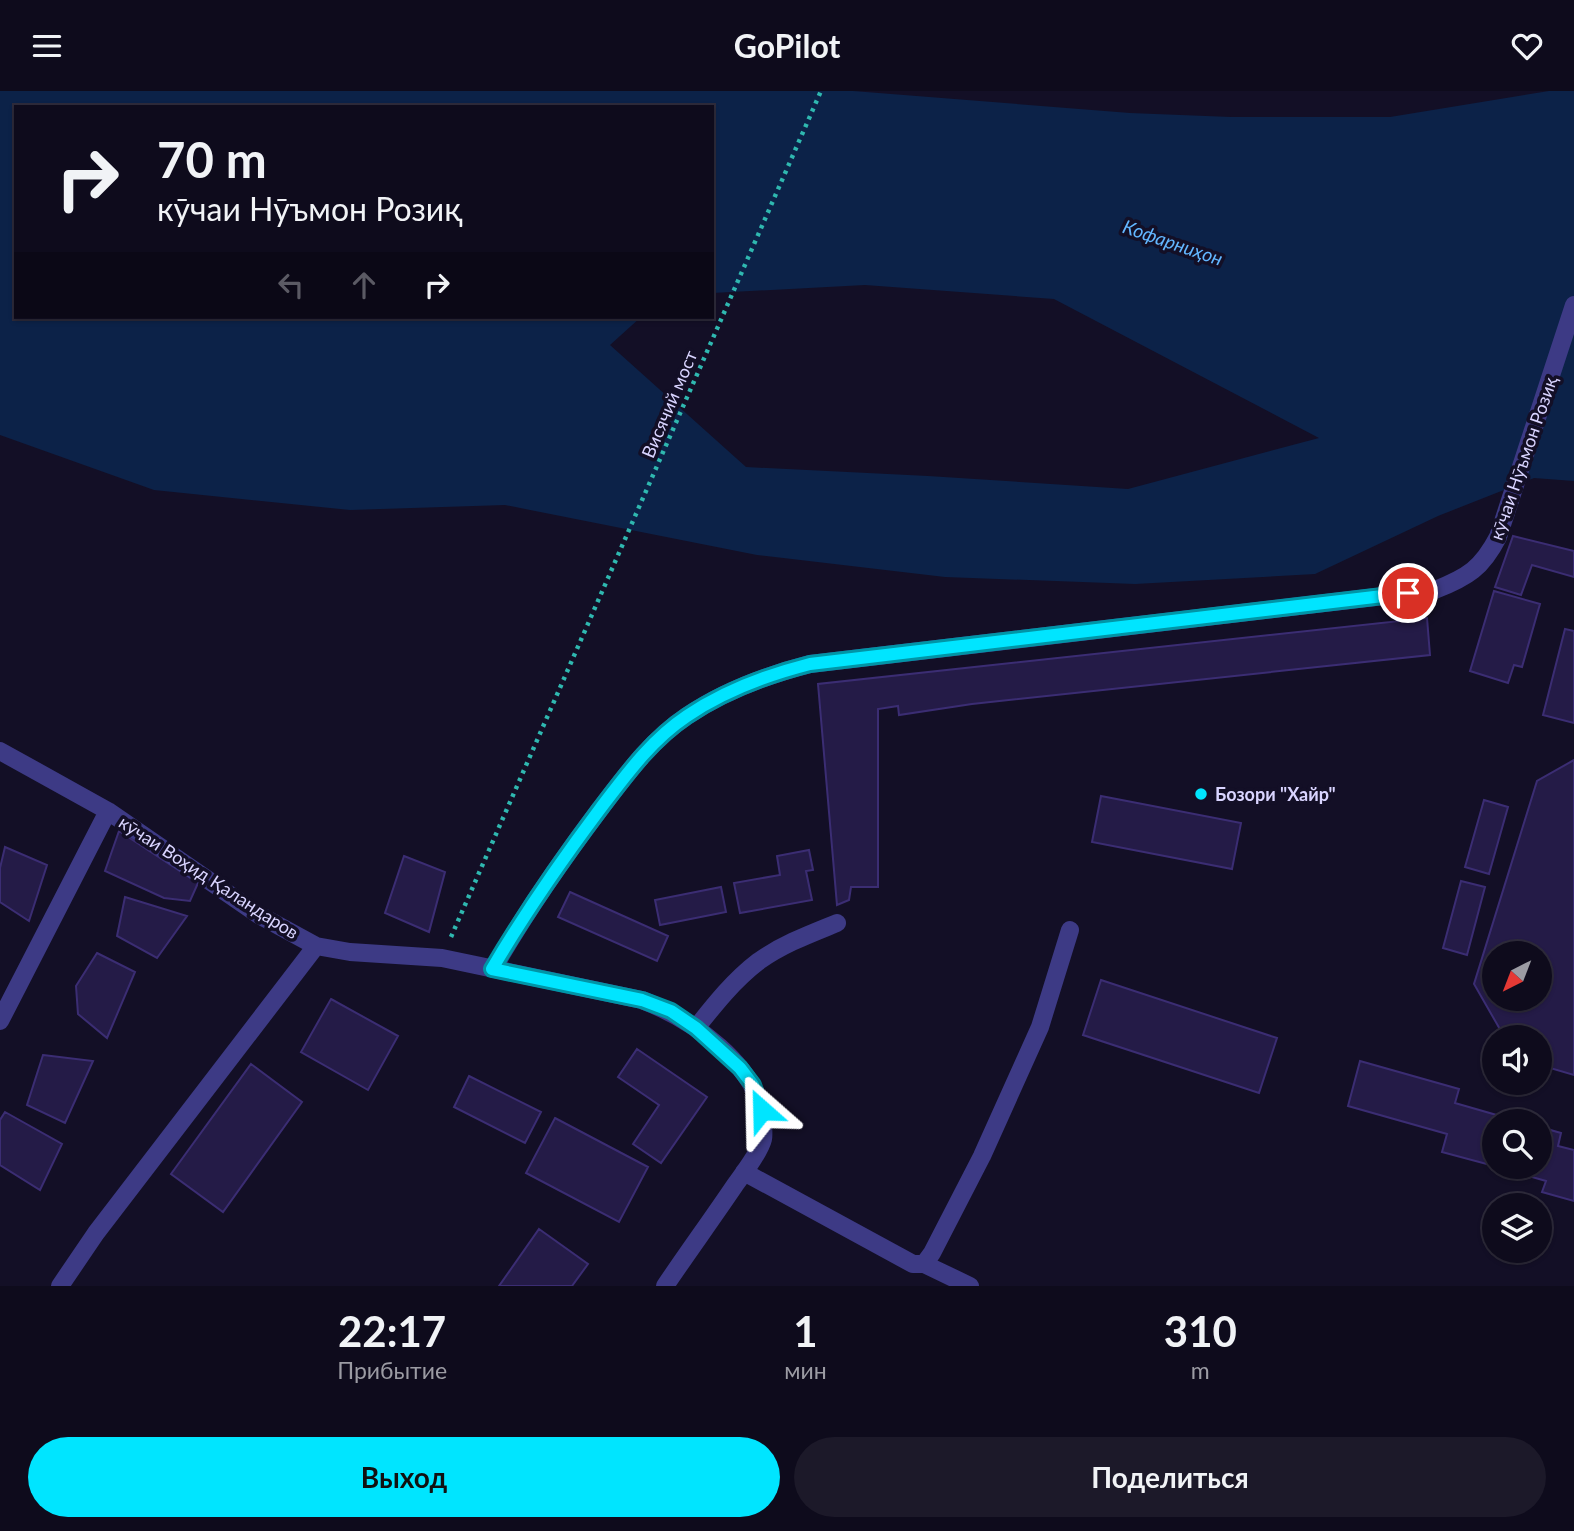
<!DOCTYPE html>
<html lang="ru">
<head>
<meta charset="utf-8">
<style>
	:root { --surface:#0e0b1c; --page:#1c1929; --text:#f1f3f6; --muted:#9b9ba3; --line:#2e2b3b; --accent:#00e5ff }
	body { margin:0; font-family:Lato,sans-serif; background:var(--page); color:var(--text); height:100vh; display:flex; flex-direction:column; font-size:26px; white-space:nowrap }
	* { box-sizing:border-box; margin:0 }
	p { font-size:23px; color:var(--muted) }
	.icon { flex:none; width:38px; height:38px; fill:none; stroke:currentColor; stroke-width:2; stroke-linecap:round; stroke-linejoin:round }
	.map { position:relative; height:1195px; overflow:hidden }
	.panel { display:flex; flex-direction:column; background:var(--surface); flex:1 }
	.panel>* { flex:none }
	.banner { position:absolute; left:14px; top:14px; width:700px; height:214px; border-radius:0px; box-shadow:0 2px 5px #0004,0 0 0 2px var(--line); background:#0e0b1c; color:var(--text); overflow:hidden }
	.needle { width:46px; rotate:222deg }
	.tools { position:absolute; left:1482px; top:850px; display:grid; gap:14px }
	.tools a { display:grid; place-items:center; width:70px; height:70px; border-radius:50%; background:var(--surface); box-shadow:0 2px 5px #0004,0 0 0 2px var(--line); font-size:35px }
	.pin { position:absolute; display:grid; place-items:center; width:60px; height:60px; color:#fff; margin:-30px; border:4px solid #fff; border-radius:50%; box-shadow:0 2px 7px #0007 }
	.me { position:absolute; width:77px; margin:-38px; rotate:335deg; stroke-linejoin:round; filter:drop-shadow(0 0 5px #0008) }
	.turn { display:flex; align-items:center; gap:24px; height:147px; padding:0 28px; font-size:32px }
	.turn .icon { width:91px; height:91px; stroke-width:2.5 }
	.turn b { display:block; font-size:49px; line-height:60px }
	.lanes { display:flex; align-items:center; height:66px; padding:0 28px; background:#0003; justify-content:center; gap:35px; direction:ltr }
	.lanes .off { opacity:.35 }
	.eta { display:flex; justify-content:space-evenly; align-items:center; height:119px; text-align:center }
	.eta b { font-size:42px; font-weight:700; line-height:49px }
	.action { display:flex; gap:14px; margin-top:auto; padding:14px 28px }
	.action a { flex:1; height:80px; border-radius:42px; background:var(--accent); color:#111; font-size:28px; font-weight:700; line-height:80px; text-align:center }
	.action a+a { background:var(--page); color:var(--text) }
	header { display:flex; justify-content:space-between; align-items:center; height:91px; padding:0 28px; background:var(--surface); font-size:32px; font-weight:700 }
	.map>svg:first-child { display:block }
	.water { fill:#0c2248; fill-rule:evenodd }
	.building { fill:#241b47; stroke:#3b2d73; stroke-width:2; fill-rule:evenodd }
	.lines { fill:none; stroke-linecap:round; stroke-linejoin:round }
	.path { stroke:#2fb8b0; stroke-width:4.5; stroke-dasharray:3.5 5; stroke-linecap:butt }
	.minor { stroke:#3d3a85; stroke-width:18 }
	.route-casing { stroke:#0095a6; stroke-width:18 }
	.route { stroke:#00e5ff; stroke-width:12 }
	.poi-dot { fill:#00e5ff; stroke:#130f26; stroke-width:2.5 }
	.labels { text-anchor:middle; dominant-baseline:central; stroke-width:7; stroke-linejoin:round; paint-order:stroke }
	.street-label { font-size:18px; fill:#d9d4ff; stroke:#130f26 }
	.poi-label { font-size:18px; font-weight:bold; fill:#d9d4ff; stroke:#130f26; text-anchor:start }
	.water-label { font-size:19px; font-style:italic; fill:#62b6ff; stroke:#130f26 }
</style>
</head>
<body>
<header><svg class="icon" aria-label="menu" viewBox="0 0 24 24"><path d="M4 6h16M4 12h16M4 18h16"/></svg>GoPilot<svg class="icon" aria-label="heart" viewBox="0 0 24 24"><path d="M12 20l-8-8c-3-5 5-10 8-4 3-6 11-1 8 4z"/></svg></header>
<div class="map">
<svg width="1574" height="1195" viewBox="0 0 1574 1195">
	<rect width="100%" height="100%" fill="#130f26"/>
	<path class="water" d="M0,0H853L1130,22L1231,26H1390L1549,0H1574V390L1534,387L1438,425L1315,483L1135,493L945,486L757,464L505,414L350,419L154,399L0,344ZM16,16H712V202L865,194L1054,208L1319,347L1128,398L928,385L746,376L610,254L641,226H16Z"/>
	<path class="building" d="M1513,445L1574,460V486L1532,474L1521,504L1495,496Z
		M1494,500L1540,513L1522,576L1514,574L1508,592L1470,580Z
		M1427,527L1430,564L972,613L899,624L898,615L878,618V796H851L849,809L837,814L818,593Z
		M1565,538L1574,540V632L1543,624Z
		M1574,669V984L1540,974V947H1505L1474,893L1537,690ZM1494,863H1540V908H1494Z
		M1101,705L1241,732L1232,778L1092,751Z
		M1484,709L1508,716L1489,783L1465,776Z
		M119,740L198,792L190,810L164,807L105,780Z
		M5,756L47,774L29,830L0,811V777Z
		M809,759L813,779L806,780L812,809L740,822L734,792L780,784L777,765Z
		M404,765L445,781L429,841L385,822Z
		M1461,790L1485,796L1467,864L1443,857Z
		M721,796L726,821L660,834L655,809Z
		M570,801L668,845L657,870L558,826Z
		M125,806L187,825L157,867L117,845Z
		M97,862L135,881L107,947L78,923L76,895Z
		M1101,889L1277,947L1259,1002L1083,944Z
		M331,908L398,945L368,999L301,961Z
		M637,958L707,1006L661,1072L633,1053L659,1014L618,986Z
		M43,964L93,970L65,1032L27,1014Z
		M1360,970L1459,998L1455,1012L1521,1031H1494V1075L1442,1061L1447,1043L1348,1015Z
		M251,973L302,1011L223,1121L171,1083Z
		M469,985L541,1021L525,1052L454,1016Z
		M5,1021L62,1053L40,1099L0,1074V1029Z
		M555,1027L648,1076L619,1131L526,1082Z
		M1540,1036L1561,1042L1558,1055L1574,1059V1110L1542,1101L1546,1090L1497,1076H1540Z
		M539,1138L588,1173L572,1195H499Z"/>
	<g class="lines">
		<path class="path" d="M451,846L821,0"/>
		<path class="minor" d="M0,660L108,720L259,824L316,855L350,861L442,867L642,909C691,928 760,974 763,1032C763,1037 764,1044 763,1048C760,1061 743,1083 735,1094C712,1128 688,1161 665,1195
			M493,878C525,822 561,770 600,718C626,684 651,649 687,625C724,600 767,584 810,573L1435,499C1468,486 1482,477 1498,446L1574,214
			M0,930L108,720
			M696,937C715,913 734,889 759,870C783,853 810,843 837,832
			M744,1081L913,1173H924L970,1195
			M924,1173L932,1162L982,1065L1040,936L1070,839
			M60,1195L96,1142L316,855"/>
	</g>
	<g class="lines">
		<defs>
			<path id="route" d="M762,1019L753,994L740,977L696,937L671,920L642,909L492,878C525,822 561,770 600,718C626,684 651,649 687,625C724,600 767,584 810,573L1408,502"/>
		</defs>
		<use href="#route" class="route-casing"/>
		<use href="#route" class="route"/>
	</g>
	<circle class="poi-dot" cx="1201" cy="703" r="7"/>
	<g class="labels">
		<g class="street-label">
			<text transform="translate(669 313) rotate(-67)">Висячий мост</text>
			<text transform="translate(1523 367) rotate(-71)">кӯчаи Нӯъмон Розиқ</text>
			<text transform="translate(209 786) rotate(33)">кӯчаи Воҳид Қаландаров</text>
		</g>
		<g class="poi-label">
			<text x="1215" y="703">Бозори "Хайр"</text>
		</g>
		<g class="water-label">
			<text transform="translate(1173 151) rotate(19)">Кофарниҳон</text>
		</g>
	</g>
</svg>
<div class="tools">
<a><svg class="needle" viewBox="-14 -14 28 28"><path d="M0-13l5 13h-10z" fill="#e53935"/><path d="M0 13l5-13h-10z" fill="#9b9ba3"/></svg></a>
<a><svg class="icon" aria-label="sound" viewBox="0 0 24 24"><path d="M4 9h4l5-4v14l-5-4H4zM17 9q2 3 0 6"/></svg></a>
<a><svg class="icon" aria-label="search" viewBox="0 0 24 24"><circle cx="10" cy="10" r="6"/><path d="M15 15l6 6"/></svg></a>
<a><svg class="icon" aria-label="layers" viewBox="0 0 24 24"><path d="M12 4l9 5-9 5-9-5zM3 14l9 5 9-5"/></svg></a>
</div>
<div class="pin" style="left:1408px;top:502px;background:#d93025"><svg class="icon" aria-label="arrive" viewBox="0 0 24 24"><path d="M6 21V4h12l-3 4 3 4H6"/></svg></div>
<svg class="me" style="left:762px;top:1019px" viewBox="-20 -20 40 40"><path d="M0-17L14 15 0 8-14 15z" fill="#00e5ff" stroke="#fff" stroke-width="4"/></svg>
<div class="banner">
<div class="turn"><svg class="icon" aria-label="right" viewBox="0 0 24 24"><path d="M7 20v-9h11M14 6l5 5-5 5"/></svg><div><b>70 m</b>кӯчаи Нӯъмон Розиқ</div></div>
<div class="lanes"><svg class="icon off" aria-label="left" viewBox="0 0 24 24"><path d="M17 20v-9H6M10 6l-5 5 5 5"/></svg><svg class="icon off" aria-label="ahead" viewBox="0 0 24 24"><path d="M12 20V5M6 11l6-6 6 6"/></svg><svg class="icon" aria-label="right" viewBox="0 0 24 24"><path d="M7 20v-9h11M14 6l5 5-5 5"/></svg></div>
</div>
</div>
<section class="panel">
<div class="eta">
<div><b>22:17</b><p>Прибытие</p></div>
<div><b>1</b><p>мин</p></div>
<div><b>310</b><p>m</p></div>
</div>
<div class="action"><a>Выход</a><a>Поделиться</a></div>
</section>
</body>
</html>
